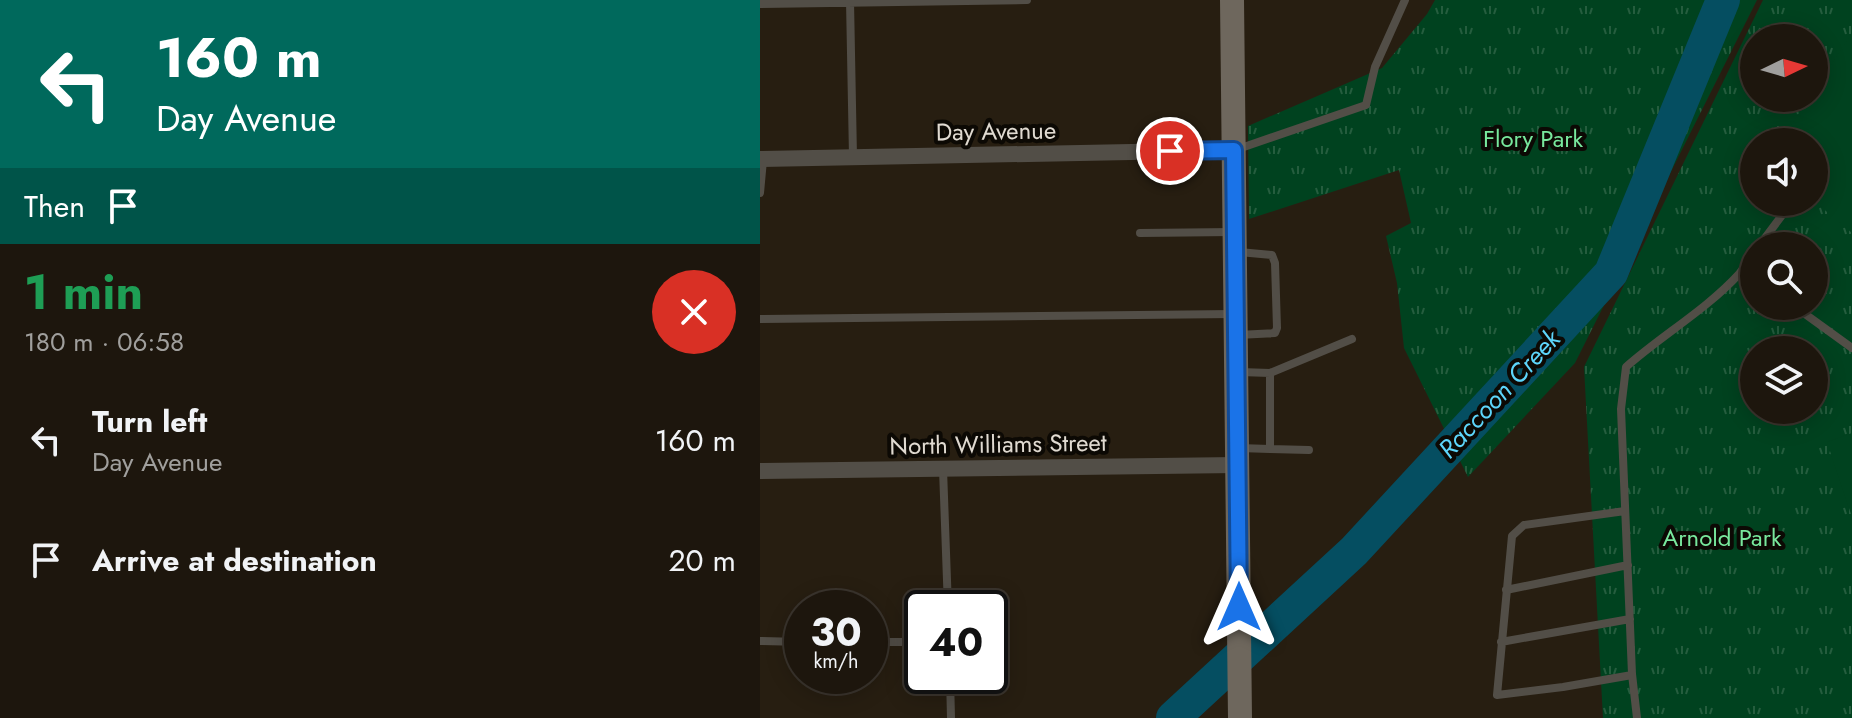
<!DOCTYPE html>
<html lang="en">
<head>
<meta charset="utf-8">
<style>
	:root { --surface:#1d160d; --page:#251f16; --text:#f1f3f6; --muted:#a09f9d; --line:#3b352e }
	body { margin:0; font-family:Jost,sans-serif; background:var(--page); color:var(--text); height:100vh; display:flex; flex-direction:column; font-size:30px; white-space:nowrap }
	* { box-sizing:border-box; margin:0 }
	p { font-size:26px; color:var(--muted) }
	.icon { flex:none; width:44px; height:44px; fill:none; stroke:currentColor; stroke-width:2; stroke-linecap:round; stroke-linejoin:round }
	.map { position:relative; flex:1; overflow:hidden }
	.details { display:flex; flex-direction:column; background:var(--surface); width:760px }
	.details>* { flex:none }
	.top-card { background:#00695c; color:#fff; overflow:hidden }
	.needle { width:52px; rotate:85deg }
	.buttons { position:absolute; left:980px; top:24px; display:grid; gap:16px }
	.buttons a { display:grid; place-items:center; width:88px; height:88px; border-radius:50%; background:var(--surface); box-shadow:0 4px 20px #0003,0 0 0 2px var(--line); font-size:40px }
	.speed { position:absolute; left:24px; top:590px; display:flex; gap:16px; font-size:40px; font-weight:700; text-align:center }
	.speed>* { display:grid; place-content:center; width:104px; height:104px; border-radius:50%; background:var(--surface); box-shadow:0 4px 20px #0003,0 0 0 2px var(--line); line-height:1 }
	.speed small { font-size:20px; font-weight:400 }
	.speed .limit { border:4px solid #111; border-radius:12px; background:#fff; color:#111 }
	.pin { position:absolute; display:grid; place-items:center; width:68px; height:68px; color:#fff; margin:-34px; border:4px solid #fff; border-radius:50%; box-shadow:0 2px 8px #0007 }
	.me { position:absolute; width:88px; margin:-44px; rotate:0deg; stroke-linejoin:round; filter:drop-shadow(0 0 6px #0008) }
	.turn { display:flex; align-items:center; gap:28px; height:168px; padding:0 24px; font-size:36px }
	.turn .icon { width:104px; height:104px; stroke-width:2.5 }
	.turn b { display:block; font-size:56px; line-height:68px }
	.then { display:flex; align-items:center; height:76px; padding:0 24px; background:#0003; gap:16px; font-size:30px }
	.round { display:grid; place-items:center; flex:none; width:84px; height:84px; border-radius:42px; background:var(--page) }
	.summary { display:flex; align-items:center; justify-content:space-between; height:136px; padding:0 24px }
	h1 { font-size:48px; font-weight:700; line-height:60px; color:#1e9e55 }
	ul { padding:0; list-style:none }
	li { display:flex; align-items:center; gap:24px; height:120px; padding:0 24px }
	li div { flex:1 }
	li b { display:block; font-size:30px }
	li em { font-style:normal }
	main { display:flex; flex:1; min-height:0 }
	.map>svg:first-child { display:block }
	.grass { fill:url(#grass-tufts); fill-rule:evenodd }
	.pitch { fill:#00421f }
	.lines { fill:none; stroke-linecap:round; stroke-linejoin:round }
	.river { stroke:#054e61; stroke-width:34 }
	.lane { stroke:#524e47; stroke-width:8 }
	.street { stroke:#524e47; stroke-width:16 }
	.secondary { stroke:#6e675d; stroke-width:24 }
	.route-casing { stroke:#114b97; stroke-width:20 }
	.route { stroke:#1a73e8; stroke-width:14 }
	.labels { text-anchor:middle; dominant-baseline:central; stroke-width:8; stroke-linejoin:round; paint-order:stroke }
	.street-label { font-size:24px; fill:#e0dad1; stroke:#0c0904 }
	.park-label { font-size:24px; fill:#78e89d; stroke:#0c0904 }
	.water-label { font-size:26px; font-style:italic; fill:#5dd5fa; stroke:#0c0904 }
</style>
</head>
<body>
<main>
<section class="details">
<div class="top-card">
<div class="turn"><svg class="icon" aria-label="left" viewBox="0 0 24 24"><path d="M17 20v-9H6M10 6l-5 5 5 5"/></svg><div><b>160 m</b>Day Avenue</div></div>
<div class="then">Then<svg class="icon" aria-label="arrive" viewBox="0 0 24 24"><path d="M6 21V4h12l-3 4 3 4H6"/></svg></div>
</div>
<div class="summary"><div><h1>1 min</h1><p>180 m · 06:58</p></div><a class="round" style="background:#d93025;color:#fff"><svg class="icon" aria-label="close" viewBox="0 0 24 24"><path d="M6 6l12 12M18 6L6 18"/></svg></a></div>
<ul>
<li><svg class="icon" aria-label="left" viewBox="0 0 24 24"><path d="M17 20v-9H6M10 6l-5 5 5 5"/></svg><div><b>Turn left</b><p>Day Avenue</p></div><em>160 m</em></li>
<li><svg class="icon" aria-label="arrive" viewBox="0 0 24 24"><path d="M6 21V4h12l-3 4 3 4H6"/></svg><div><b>Arrive at destination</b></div><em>20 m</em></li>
</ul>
</section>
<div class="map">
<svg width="1092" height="718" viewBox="0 0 1092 718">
	<defs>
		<pattern id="grass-tufts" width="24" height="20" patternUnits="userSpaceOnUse" patternTransform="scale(2)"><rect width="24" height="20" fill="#00421f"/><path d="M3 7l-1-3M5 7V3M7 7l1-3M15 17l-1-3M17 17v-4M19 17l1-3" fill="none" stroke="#255d3e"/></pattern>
	</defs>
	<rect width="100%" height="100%" fill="#271e11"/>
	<path class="grass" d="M675,0H997L815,363L708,477L644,348L637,283L626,236L651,223L639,170L489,219L488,126L622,68L667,14Z
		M1003,0H1092V718H843L824,367ZM994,38H1054V98H994ZM994,142H1054V202H994ZM994,246H1054V306H994ZM994,350H1054V410H994Z"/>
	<path class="pitch" d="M1092,33V233L1054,201V142H1020L1049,98H1054V91Z
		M1092,433V517L1067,442Z"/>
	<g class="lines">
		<path class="river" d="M413,718L594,551L851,273L963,0"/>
		<path class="lane" d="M90,1L93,157
			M0,4L267,0
			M478,149L606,105L615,67L645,0
			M0,193L3,160
			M380,233L473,232
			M999,246L1032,202
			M979,274L994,253
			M1034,306L1092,348
			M0,319L474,314
			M478,335L515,333L517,328L515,263L512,255L479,252
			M480,372L510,373L592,339
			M479,448L510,449V373
			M510,449L549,450
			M183,469L188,608
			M865,511L764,525L752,536L737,695L803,687L872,675
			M746,590L868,565
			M0,641L42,642
			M110,642H162
			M741,642L870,619
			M190,676L191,718
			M877,718L872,674L861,409L866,367C902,335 946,310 979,274L994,279"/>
		<path class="street" d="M0,159L474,150
			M0,471L477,465"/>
		<path class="secondary" d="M472,0L480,718"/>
	</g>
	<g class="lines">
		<defs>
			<path id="route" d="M410,151L474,150L479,607"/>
		</defs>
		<use href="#route" class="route-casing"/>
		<use href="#route" class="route"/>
	</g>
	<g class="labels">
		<g class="street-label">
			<text transform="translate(236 131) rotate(-1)">Day Avenue</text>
			<text transform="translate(238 444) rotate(-1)">North Williams Street</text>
		</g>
		<g class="park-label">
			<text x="773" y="138">Flory Park</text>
			<text x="962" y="537">Arnold Park</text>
		</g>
		<g class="water-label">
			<text transform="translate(739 394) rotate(-47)">Raccoon Creek</text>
		</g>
	</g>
</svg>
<div class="buttons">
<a><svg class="needle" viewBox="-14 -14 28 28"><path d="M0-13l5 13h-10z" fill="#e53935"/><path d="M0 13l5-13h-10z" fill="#a09f9d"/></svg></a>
<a><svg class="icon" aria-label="sound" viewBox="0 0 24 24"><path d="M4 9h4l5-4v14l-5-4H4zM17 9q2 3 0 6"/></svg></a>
<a><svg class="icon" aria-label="search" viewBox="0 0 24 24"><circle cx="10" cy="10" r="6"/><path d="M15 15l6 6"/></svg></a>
<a><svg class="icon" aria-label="layers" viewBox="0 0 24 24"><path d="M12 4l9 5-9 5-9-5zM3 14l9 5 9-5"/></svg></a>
</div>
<div class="speed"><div>30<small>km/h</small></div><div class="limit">40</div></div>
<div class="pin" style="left:410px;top:151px;background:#d93025"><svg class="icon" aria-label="arrive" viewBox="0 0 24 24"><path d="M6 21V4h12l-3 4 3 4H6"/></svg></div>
<svg class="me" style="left:479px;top:607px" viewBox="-20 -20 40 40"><path d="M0-17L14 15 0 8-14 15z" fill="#1a73e8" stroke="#fff" stroke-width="4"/></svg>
</div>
</main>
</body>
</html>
